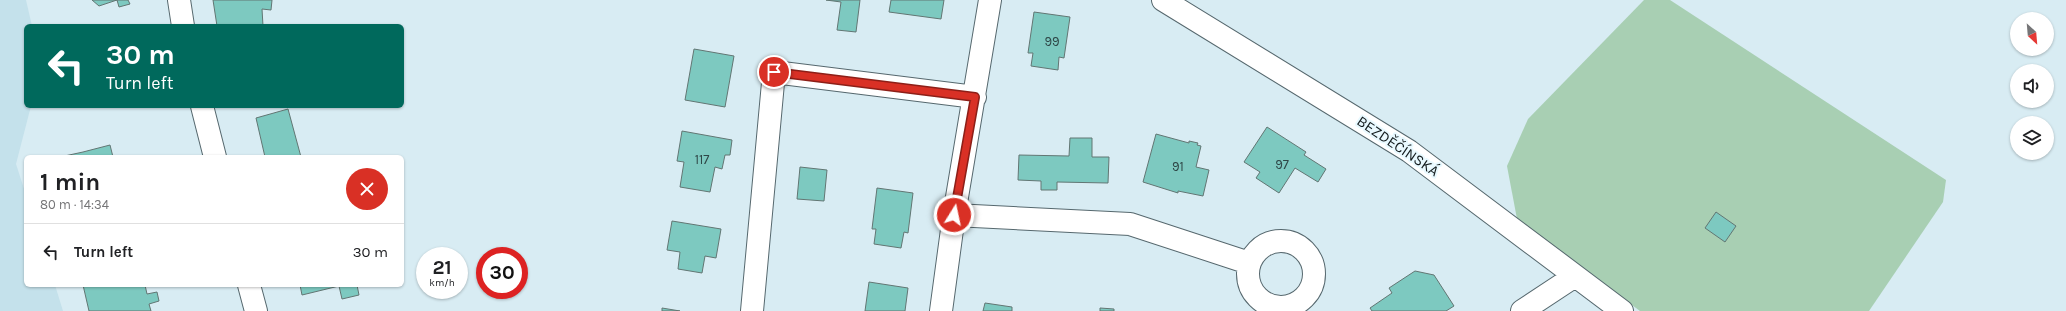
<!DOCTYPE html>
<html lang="en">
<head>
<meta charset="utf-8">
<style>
	:root { --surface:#fff; --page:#f2f2f2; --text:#202124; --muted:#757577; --line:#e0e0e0 }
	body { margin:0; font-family:Karla,sans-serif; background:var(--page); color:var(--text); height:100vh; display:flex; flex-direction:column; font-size:15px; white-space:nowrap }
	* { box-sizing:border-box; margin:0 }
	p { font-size:13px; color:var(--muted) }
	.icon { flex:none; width:22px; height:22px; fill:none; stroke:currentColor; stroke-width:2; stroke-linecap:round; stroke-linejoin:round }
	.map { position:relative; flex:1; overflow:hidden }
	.drawer { position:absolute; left:24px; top:155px; width:380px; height:132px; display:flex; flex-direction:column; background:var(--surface); border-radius:6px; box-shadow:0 1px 3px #0004 }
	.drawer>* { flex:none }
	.hud { position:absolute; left:24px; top:24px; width:380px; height:84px; border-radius:6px; box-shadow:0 1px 3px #0004; background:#00695c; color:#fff; overflow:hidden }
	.needle { width:26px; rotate:154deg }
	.fabs { position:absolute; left:2010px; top:12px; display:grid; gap:8px }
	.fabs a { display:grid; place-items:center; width:44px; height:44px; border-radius:50%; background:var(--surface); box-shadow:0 1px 3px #0004; font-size:20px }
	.speed { position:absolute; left:416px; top:247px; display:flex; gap:8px; font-size:20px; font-weight:700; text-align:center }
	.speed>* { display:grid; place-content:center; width:52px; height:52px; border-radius:50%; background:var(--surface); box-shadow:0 1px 3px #0004; line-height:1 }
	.speed small { font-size:10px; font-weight:400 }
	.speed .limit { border:6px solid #d22; background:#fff; color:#111 }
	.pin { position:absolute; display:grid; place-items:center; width:34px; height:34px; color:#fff; margin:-17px; border:2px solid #fff; border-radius:50%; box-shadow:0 1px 4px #0007 }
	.me { position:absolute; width:44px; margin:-22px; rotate:10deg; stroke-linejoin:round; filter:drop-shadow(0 0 3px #0008) }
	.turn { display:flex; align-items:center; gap:14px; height:84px; padding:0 16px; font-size:18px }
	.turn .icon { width:52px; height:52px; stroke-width:2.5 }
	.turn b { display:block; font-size:28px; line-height:34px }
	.round { display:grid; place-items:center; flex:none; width:42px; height:42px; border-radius:21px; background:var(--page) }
	.headline { display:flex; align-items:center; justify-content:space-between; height:68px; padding:0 16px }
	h1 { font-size:24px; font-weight:700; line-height:30px }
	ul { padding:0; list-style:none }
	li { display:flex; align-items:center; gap:12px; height:56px; padding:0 16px; border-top:1px solid var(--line) }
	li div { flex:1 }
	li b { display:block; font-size:15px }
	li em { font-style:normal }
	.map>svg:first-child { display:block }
	.built { fill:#c4e1eb }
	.green { fill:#a8cfb3 }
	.building { fill:#7dc9c0; stroke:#627673 }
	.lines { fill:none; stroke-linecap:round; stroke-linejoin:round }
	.minor-casing { stroke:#56686e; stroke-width:24 }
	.minor { stroke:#fff; stroke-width:22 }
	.route-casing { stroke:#8d1f18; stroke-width:10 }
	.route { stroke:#d93025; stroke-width:7 }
	.labels { text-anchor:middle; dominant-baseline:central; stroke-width:4; stroke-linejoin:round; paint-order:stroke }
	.number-label { font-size:13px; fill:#2e4646 }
	.street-label { font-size:15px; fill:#131b1d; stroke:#e8f9ff }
</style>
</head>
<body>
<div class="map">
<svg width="2066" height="311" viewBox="0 0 2066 311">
	<rect width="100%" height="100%" fill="#d8ecf3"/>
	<path class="built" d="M0,0H26L32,26H26V106H31L16,164L26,195V285H55L63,311H0Z"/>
	<path class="green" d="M1644,0H1670L1946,180L1943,202L1869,311H1640L1517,219L1507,166L1528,119Z"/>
	<path class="building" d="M92,0H128L130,4L119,7L117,0L99,6Z
		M213,0H272L271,10L262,9L263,26H217Z
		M826,0H860L856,32L837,30L841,2Z
		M891,0H944L941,19L889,12Z
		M1034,12L1070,17L1064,58L1059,57L1058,70L1031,66L1033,53H1028Z
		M694,49L734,56L725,107L685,100Z
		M288,109L301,157H265L256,118Z
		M1267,127L1306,152L1304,155L1326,169L1318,182L1295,168L1279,193L1256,178L1260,172L1244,162Z
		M682,131L732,140L730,155H725L722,169L715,167L710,192L680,187L684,162L677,161Z
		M1156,134L1189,143V141L1198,143L1197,145L1201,146L1196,167L1209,170L1203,196L1178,191V193L1143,182Z
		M1070,138H1092V157H1109L1108,183L1057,182V190H1041V181L1018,180L1019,155L1069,156Z
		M110,145L113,157H60L83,152Z
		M800,167L827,170L824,201L797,199Z
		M877,188L913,193L908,233L904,232L901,248L874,244L876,229H872Z
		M1716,212L1736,226L1725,242L1705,228Z
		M672,221L721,229L716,258L705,256L702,273L678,269L680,252L667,250Z
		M1415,271L1434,275L1454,306L1446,311H1372L1370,308L1392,293L1389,288Z
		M869,282L908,288L905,311H865Z
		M83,285H145L147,294L157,292L159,301L149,304L151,311H89Z
		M300,285H357L359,295L342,299L339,286L302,295Z
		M985,303L1012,307V311H983Z
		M662,308L680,311H662Z
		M1100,308L1114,309V311H1100Z"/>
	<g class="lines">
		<defs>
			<path id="minor" d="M179,0L183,26
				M1163,0L1409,151L1622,311
				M202,106L215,157
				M954,215L1130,224L1249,263
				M1248 274a33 33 0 1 1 66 0a33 33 0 1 1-66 0Z
				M249,285L256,311
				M752,311L774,72L975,97
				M941,311L954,215L990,0
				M1522,311L1575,276"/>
		</defs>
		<use href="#minor" class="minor-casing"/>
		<use href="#minor" class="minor"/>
	</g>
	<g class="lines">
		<defs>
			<path id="route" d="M774,72L975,97L954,215"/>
		</defs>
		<use href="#route" class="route-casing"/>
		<use href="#route" class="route"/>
	</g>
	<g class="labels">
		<g class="number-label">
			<text x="1052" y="41">99</text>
			<text x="702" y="159">117</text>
			<text x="1282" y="164">97</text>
			<text x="1178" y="166">91</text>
		</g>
		<g class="street-label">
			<text transform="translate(1398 146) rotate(34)">BEZDĚČÍNSKÁ</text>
		</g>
	</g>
</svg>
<div class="fabs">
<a><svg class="needle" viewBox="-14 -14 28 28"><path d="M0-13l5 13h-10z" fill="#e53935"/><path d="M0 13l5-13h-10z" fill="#757577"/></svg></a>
<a><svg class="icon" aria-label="sound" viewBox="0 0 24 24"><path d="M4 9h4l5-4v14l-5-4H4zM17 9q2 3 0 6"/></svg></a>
<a><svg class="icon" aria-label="layers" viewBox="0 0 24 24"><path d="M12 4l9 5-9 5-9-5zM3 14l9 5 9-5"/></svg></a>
</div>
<div class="speed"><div>21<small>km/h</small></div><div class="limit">30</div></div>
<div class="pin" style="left:774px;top:72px;background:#d93025"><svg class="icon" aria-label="arrive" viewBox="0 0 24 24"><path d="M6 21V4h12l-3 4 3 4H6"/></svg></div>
<svg class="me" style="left:954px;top:215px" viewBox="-20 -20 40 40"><circle r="17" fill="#d93025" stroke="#fff" stroke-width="3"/><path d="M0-11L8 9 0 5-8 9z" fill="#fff"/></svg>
<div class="hud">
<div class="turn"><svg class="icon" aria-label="left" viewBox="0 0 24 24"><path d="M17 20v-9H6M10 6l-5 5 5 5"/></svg><div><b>30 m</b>Turn left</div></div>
</div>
<section class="drawer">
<div class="headline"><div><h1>1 min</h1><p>80 m · 14:34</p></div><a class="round" style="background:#d93025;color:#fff"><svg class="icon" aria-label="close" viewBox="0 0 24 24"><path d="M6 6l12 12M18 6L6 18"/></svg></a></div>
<ul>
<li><svg class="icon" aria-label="left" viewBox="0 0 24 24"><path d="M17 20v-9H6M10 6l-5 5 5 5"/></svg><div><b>Turn left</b></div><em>30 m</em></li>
</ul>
</section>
</div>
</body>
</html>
